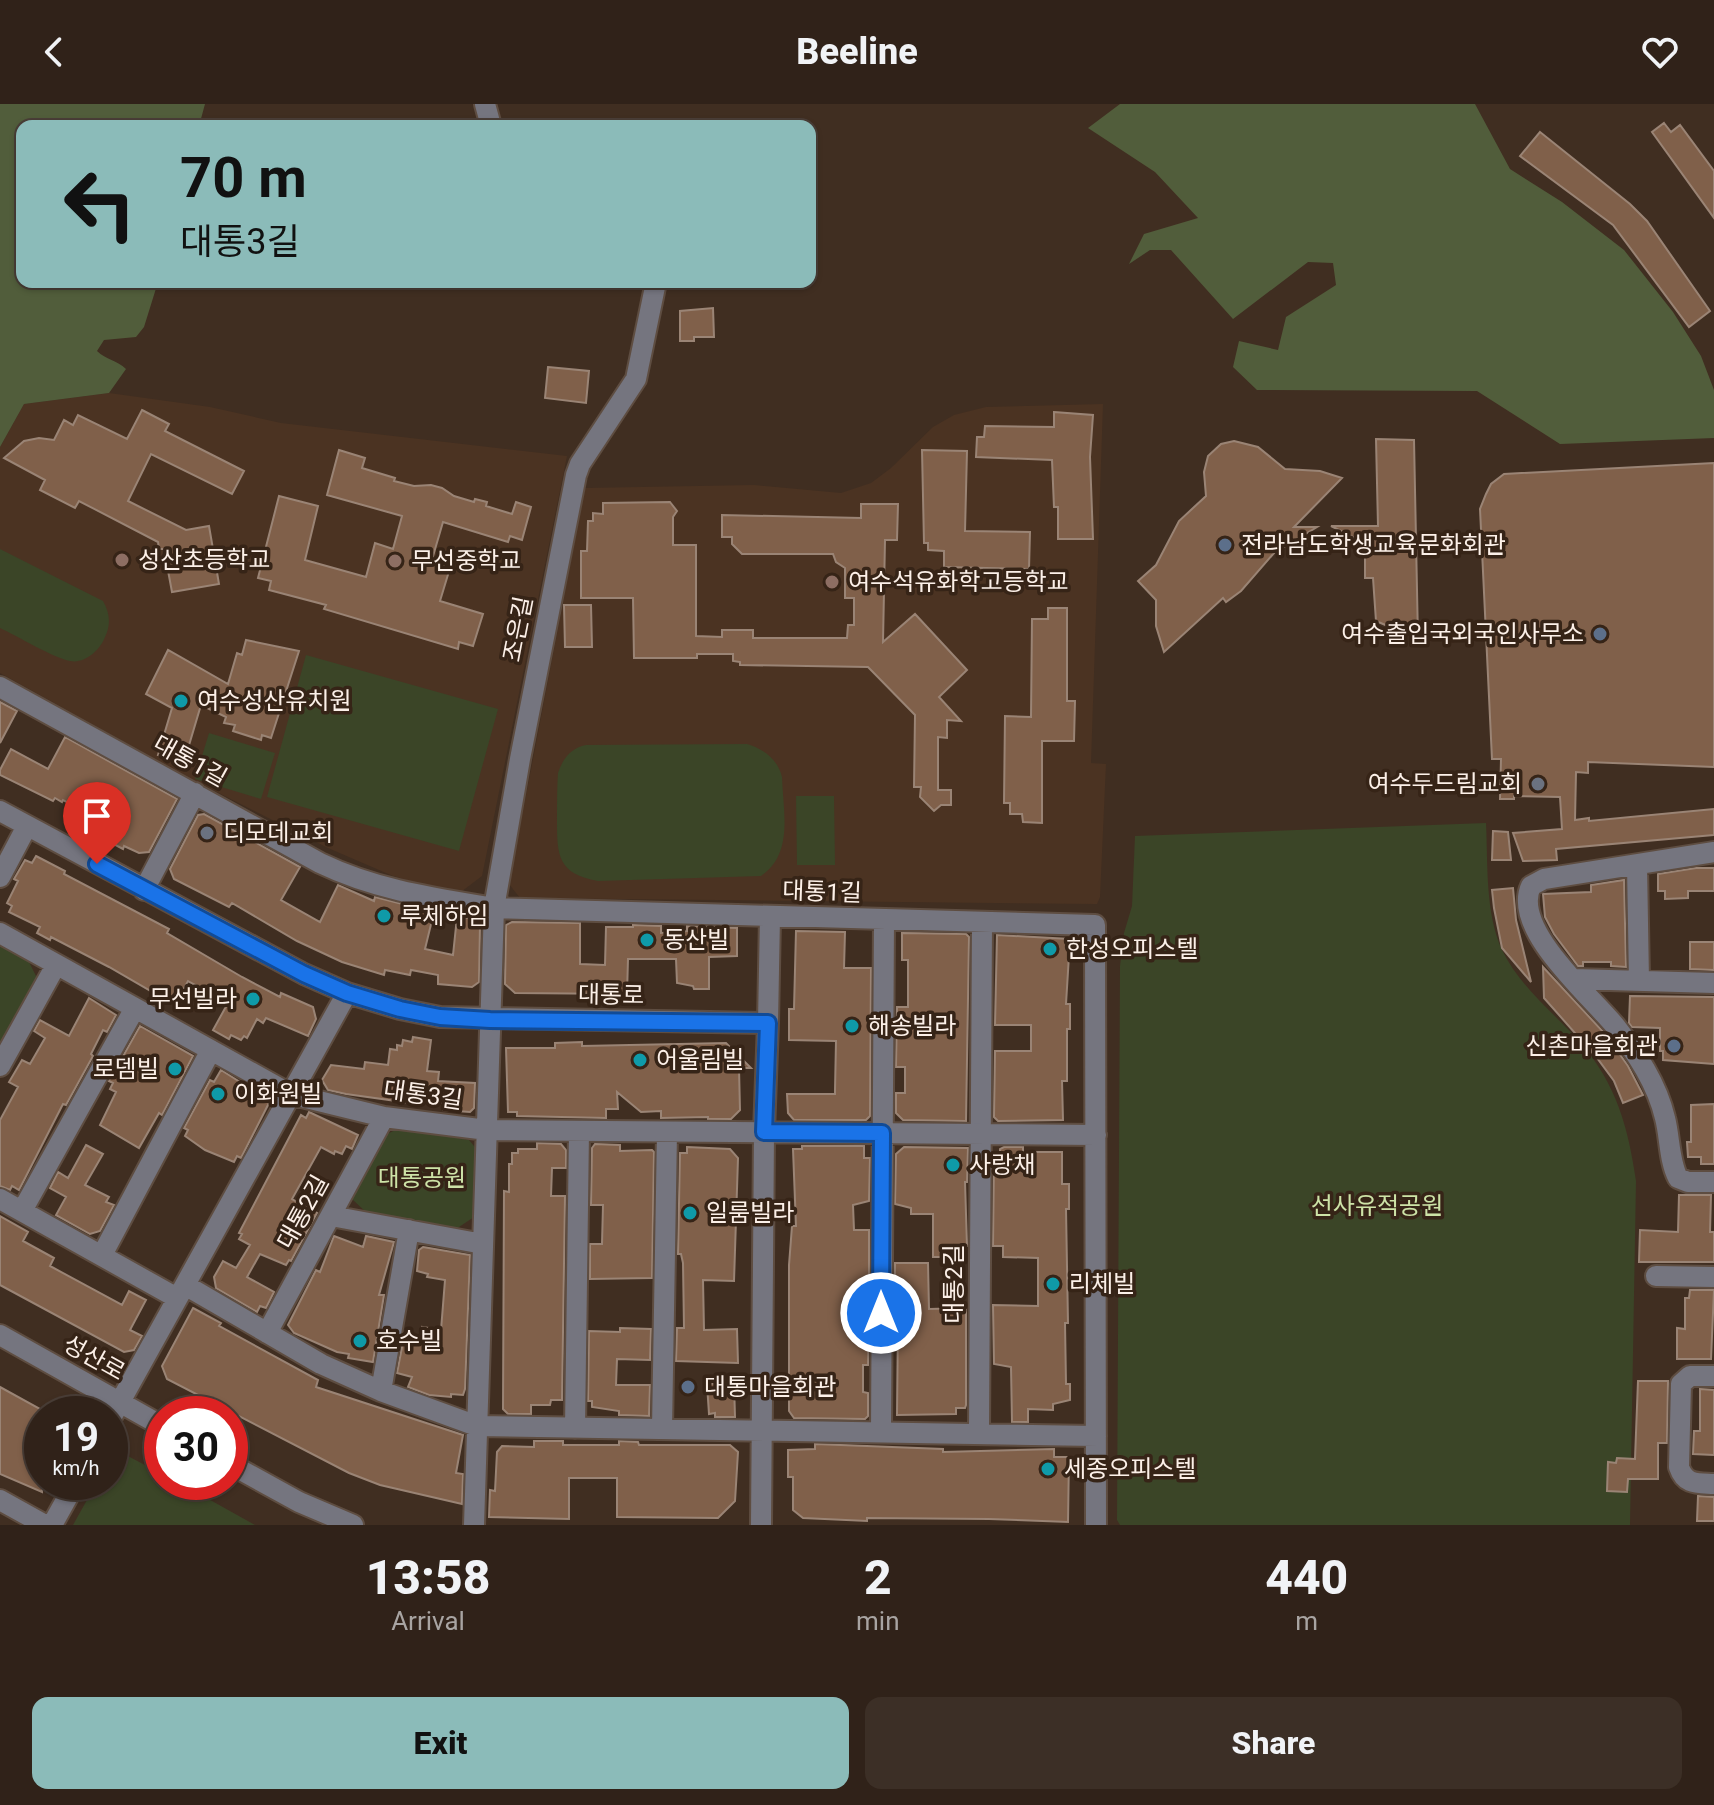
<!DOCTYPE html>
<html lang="en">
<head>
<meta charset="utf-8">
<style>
	:root { --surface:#302219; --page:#3c2f26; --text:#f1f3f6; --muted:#a8a4a2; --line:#4b3f38; --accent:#8bbbb9 }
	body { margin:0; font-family:Roboto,"Noto Sans KR",sans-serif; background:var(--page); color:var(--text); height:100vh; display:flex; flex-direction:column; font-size:30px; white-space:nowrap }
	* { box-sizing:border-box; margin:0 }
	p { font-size:26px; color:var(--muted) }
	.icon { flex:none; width:44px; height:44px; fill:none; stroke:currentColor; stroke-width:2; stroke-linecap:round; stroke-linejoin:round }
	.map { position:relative; height:1421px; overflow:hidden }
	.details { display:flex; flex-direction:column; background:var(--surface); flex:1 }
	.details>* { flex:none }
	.hud { position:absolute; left:16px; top:16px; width:800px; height:168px; border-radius:16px; box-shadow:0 2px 6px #0004,0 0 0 2px var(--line); background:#8bbbb9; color:#111; overflow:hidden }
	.speed { position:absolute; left:24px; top:1292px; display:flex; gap:16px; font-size:40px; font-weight:700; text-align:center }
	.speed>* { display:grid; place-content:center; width:104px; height:104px; border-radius:50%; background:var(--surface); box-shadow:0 2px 6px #0004,0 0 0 2px var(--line); line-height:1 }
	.speed small { font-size:20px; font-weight:400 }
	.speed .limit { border:12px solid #d22; background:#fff; color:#111 }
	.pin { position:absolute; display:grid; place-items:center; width:68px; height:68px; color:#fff; margin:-82px -34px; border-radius:50% 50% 50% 0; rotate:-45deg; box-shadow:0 0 8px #0007 }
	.pin .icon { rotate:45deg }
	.me { position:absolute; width:88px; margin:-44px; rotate:0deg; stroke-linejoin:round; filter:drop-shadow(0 0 6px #0008) }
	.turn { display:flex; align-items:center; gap:28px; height:168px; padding:0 32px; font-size:36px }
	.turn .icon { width:104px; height:104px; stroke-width:2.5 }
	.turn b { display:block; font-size:56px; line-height:68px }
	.eta { display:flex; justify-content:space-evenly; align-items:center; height:136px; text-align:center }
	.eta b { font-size:48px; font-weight:800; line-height:56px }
	.primary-button { display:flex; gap:16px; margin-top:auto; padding:16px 32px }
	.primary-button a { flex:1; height:92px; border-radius:16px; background:var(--accent); color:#111; font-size:32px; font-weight:800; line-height:92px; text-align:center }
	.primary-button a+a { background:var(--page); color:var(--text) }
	header { display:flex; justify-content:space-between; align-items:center; height:104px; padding:0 32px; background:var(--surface); font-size:36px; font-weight:800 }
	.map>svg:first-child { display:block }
	.built { fill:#4b3322 }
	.green { fill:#3b4527 }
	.forest { fill:#515d3b }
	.building { fill:#80604a; stroke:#9a8475; stroke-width:2 }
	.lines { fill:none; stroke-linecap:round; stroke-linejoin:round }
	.minor-casing { stroke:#5e4d41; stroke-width:24 }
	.minor { stroke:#75757f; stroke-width:20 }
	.route-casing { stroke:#114b97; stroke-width:20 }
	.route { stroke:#1a73e8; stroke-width:14 }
	.service-dot { fill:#5c6f8a; stroke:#362417; stroke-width:3 }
	.education-dot { fill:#8d6e63; stroke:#362417; stroke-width:3 }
	.culture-dot { fill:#0f9aa8; stroke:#362417; stroke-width:3 }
	.worship-dot { fill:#6b7280; stroke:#362417; stroke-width:3 }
	.labels { text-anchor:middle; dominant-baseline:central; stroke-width:7; stroke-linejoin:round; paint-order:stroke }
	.poi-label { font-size:24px; fill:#fcf0e8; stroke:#362417; text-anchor:start }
	.street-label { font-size:24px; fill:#fcf0e8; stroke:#362417 }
	.park-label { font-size:24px; fill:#cde3a7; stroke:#362417 }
</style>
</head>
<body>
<header><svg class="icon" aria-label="back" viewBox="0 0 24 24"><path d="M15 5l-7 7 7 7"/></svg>Beeline<svg class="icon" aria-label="heart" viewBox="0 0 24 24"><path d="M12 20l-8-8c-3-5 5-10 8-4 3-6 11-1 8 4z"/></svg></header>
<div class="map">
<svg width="1714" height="1421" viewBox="0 0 1714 1421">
	<rect width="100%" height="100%" fill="#402e21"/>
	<path class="built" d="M109,289L210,303L281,319L567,352L482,772L457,791L393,772L328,744L187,673L0,569V343L24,300Z
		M1103,300L1091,659L1106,660L1100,793L1097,800L520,794L509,780L585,384L754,381L841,389L871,379L891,364L933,323L954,311L986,303Z"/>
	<path class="green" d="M0,445L103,497C110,509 111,521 105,533C100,546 85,560 70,557C54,554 17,532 0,524Z
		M306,551L498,605L459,747L267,693Z
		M209,629L275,649L261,695L195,675Z
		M747,640C764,645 778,656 782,673C783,707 794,750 761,772L598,777C556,770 557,749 557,713C557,698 557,683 558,669C563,654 571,644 586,641Z
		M796,692H834L835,761H797Z
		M1486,719C1488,760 1485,808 1502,846C1521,884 1552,907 1580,938C1617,981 1628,1023 1636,1077L1630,1421H1120L1117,1416L1120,862L1124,829L1132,802L1135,732Z
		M0,842L29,858L37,874L0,943Z
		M400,1024L469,1036L479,1048L474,1113L456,1125L368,1110L352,1095L387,1030Z
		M124,1350L162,1370V1378H178L255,1421H73L97,1378H110V1355Z"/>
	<path class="forest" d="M0,0H205L199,22H22V178H158L144,223L136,233L104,236L97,247C106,256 117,256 126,265L109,289L24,300L0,343Z
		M1120,0H1475L1510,65L1562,98L1624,146L1673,208L1701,252L1714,286V334L1560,340L1477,287L1257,286L1233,263L1239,237L1278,246L1286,213L1336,181L1333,159L1308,158L1233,215L1171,146H1150L1129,160L1144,130L1198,114L1155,68L1088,24Z"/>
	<path class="building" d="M1664,19L1671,28L1680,21L1714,67V114L1652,28Z
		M1540,28L1630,100L1647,117L1710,207L1689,223L1613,121L1520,52Z
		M713,204L714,233H694V237H680V207Z
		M548,263L589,267L586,299L545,294Z
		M142,306L169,320L165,327L244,367L232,390L151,350L128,397L186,426L209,422L219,480L172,488L164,445H159L158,438L79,397L75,404L40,386L45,376L4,354L24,337L39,334L54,336L64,316L73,321L78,311L127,335Z
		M1054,308L1093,311L1090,353L1093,435H1058V403H1054L1052,356L976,353L977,333H984L985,322L1054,323Z
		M1376,335L1414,336L1418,535L1376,517L1373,474H1365V448L1362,441L1359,436L1331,422H1378Z
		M1234,337L1258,343L1285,365L1320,367L1342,374L1294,423H1317L1274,449L1241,487L1226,498L1223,494L1164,548L1156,522V496L1138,477L1156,461L1179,417L1206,392L1204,368L1208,352L1221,340Z
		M339,346L365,354L362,364L395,374L394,377L414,382L431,381L442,384L454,392L474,398L475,395L487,398L486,402L512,410L516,398L531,403L522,436L510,432L508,438L443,418L431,459L450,464L440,497L483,510L473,542L459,538L458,545L324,505L326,501L269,486L271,477L258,474L279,392L318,402L305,456L366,473L375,439L393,445L402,412L327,391Z
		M922,346L967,347L965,427L1030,428L1029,465L944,463V447L928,446V439H924Z
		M1714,359V663L1588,658V669L1576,668L1575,716L1589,714V717L1714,705V731L1556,745L1557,756L1523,757L1513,729L1562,725L1560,693L1514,692V695H1500L1501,655H1492L1480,405L1486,390L1491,380L1504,370Z
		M670,398L677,407L673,413V441H696V532L722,533V526H753V534H847L848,521H854V494H845V464L836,458L833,450H742L732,440V433H722V411L861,414V400H898L897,436H885L883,538L915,510L967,566L939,593L961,617L947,616V634L938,633V686H951V701H941L934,707L920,693L921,683H914L915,611L868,563L740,561V558L733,557V550H697V554H634L633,494H581V447H587L588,417H593V409L603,410V399Z
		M564,501H591L592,543H565Z
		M1048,504H1067V597H1075L1074,637H1042V719L1023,718L1022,710H1010V699H1004L1005,612L1031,613L1032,515H1048Z
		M246,536L299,547L271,634L262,631L261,636L233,627L235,621L224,619L226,613L201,601L184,658L158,651L172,604L146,590L168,546L228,580L237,549L242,551Z
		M0,598L17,607L0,639Z
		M65,633L177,695L149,748L139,749L124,742L123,745L91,728L98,714L63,696L62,698L55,694L53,697L0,671V666L11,645L48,665Z
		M204,710L300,763L281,796L320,818L338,781L374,797L375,793L434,808L425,845L453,851L457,813L477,815L480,820L479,878L472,883L438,880V871L411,866L410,871L385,866L384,871L342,858L297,837L232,799L229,803L174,775L170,765L198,711Z
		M1493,727L1508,728L1511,756H1492Z
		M36,752L65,767L64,770L169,825L167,829L242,873L280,893L281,889L313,903L316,915L308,932L266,914L263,919L257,915L247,934L244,932L241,936L231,931L229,935L213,926L228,899L188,877L176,899L169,895L168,897L109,863L51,833L50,836L37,829L40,823L9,808L12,802L7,799L18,777L14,775L25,756L32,759Z
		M1696,764H1714V787H1688V794L1665,795V787H1658V770Z
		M1624,776L1626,863L1611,862V858H1583V862H1578L1554,830L1545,813L1543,790L1591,788V781Z
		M1513,784L1516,816L1531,878L1502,844L1494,804L1492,786Z
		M512,818L580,819V860L605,861L606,823H633V821L661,822V829L687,827V822L737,824V852L709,853V885H694L693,882L677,879L676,855H628L627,890L515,889L505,880L506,821Z
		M796,827L845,828L844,864H871L870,1012L866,1016H794L788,1009L787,990H835V986L836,937L789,936V905H794Z
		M902,829L966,830L969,833L966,1017L903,1016L896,1009V989H905V963H896L897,903H908V856H902Z
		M997,831L1070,835L1066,900H1070V925H1067V977H1062L1063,1016L998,1017L994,1013L995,947H1031V921H995Z
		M1690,838H1714V866L1690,865Z
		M1543,863L1606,931L1628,962L1643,991L1623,999L1614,977L1597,954L1544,894Z
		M1630,892L1714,893V960L1663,956V947H1660V924L1632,923L1629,919Z
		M89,894L116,911L107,928L103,926L91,950L93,952L66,1001L63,1000L19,1086L12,1082L10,1086L0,1082V1016L18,983L9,978L22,956L30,960L45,934L34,927L40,916L69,932Z
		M140,922L193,952L162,1011L159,1009L139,1044L100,1021L116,988L110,985L113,979L109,977Z
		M413,933L431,936L427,967L439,968L438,977L475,979L474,1004L470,1008L443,1006V999L418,996V1000L346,990L328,986L322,976L331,961L364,965L365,958L388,961L390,945L397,946V941L402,942L403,936L412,938Z
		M582,938V942L726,939L751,964H739L740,1006L731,1015H708V1013L661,1014V1007L641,1008L617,988L618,1005H606V1014L517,1012V1008H508L506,944H555V939Z
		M221,966L270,997L241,1054L237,1052L234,1058L205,1046L185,1032L188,1026L184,1024L210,976L214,978Z
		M1714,1000V1060H1701V1053H1688L1687,1038H1691V1001Z
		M309,1008L358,1031L352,1045L346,1042L342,1050L335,1047L334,1050L321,1043L292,1095L317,1109L291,1157L289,1156L286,1161L260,1150L247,1173L274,1188L266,1204L260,1202L257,1208L216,1184L214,1173L223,1157L236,1164L250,1141L239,1135L242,1130L239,1129L301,1011L306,1014Z
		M537,1039L561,1040L566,1046V1064H552L551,1092H565L562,1296H551L550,1301H531V1310H508L503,1305L504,1087L509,1088V1060H512V1049H518V1045H537Z
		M595,1040L620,1041V1047L652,1046L654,1048L652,1174L590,1175V1140H602L603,1101H591L592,1044Z
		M86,1041L103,1050L85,1081L109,1093L106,1098L114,1101L100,1127L90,1130L56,1111L66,1093L50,1084L58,1068L68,1074Z
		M802,1042H864V1054H870L869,1097L853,1101L854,1126H869V1179H862V1183H853V1210H869L868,1261H863V1288L868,1289V1312L865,1315L794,1314L789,1307V1161L792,1122H796L793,1045H802Z
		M687,1043L730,1045L738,1054L734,1177L703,1176L704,1226L737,1225L738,1259L676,1257L677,1224H684L683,1159L681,1150H678L680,1049H687Z
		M904,1043L968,1044L967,1078H965L967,1142H961V1146H953V1153H933V1110H911V1104L895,1100L896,1050Z
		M1004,1043H1023V1048H1062V1080H1069V1105H1066L1068,1219H1065L1066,1280H1070V1296L1053,1300V1306L1028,1305V1318H1012L1011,1263L994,1260L993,1201L1038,1202V1154L1003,1153V1142H993L994,1054H1000V1045Z
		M1679,1091H1711L1710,1128H1714V1158H1639L1640,1126L1678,1128Z
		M0,1112L28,1128L23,1137L54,1154L50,1162L122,1201L129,1187L146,1196L130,1226L142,1232L134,1246L124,1248L0,1181Z
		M334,1132L363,1143L366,1132L394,1138L379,1191H384L373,1258L348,1254L349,1250L337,1248L294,1229L288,1221L316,1166L320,1168Z
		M423,1143L470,1151L465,1285L463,1291L451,1290V1293L429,1291L408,1283L412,1273L397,1269L404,1233L419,1236L422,1223L441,1226L445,1176L427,1173L428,1170L417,1167L419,1146Z
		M895,1159H928L929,1205L966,1204V1301L965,1304H956V1310L897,1311L898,1217H895Z
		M1690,1186H1714L1711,1255H1677V1224L1685,1225V1194H1689Z
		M193,1204L221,1219L219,1222L318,1276L316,1283L463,1331L456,1369L463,1370L462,1400L380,1381L349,1369L167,1275L162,1262Z
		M620,1224L651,1225L650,1256L617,1255L616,1281H650L649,1312L619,1311V1307L592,1303V1297H588L589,1227L620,1228Z
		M1638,1277H1668L1667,1339H1658V1375H1628L1627,1388L1607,1387L1608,1358L1616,1359L1617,1354L1635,1355Z
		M734,1279L735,1313H715V1309L709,1310L707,1280Z
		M0,1283L42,1306V1388L0,1370Z
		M1700,1285L1714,1286V1351L1693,1350L1694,1327H1700Z
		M534,1337H563V1341H619V1337L638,1338L639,1341H730L738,1348L735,1397L718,1414L617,1413V1374H569V1415L489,1413L490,1386L495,1387L497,1348L502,1342L534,1343Z
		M815,1340L943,1345V1348L1054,1345V1353H1069L1068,1418L989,1415L867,1414V1417L803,1414L793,1406V1373H788V1346L815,1345Z
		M1698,1392L1714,1393V1417H1697Z"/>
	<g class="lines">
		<defs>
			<path id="minor" d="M485,0L491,22
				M0,583L320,759C376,786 434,794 494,804L1095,821L1096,1421
				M0,707L304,870L347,889L400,905L440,913L768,919L764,1028L761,1421
				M1714,748L1544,775L1531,782C1511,825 1591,892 1616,923C1637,950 1657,980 1665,1014C1670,1033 1669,1057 1678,1074L1688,1078H1714
				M1637,761L1639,877
				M0,773L27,722
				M144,786L195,689
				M0,829L290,990L384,1013L487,1026L1096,1031
				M1574,875L1714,879
				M768,919L770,812
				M0,962L56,861
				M0,1095L177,1194
				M22,1107L135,904
				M331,1112L483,1140
				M102,1151L211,946
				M1656,1172L1714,1173
				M185,1181L321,1260L381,1287L477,1322L1096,1332
				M267,1229L384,1013
				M0,1231L162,1322
				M1714,1272H1690L1681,1280L1679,1363C1685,1381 1697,1379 1714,1380
				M381,1287L409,1126
				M110,1316L347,889
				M575,1324L579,1027
				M662,1325L667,1028
				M881,1328L884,815
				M979,1330L982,818
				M230,1360L299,1398L353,1421
				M0,1396L45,1421
				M52,1421L76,1378
				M474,1421L494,804L520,655L576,371L580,360L636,275L656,178"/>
		</defs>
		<use href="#minor" class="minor-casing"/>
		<use href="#minor" class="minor"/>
	</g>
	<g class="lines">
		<defs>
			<path id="route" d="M97,760L304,870L347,889L400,905L440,913L490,916L768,919L764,1028L882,1029L881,1209"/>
		</defs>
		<use href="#route" class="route-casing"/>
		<use href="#route" class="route"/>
	</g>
	<g class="service-dot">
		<circle cx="1225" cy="441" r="8"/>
		<circle cx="1600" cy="530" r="8"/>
		<circle cx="1674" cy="942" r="8"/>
		<circle cx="688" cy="1283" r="8"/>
	</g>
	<g class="education-dot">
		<circle cx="122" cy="456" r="8"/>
		<circle cx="395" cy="457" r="8"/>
		<circle cx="832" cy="478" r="8"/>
	</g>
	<g class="culture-dot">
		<circle cx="181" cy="597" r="8"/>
		<circle cx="384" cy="812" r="8"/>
		<circle cx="647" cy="836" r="8"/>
		<circle cx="1050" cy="845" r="8"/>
		<circle cx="253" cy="895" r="8"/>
		<circle cx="852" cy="922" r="8"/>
		<circle cx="640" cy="956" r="8"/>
		<circle cx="175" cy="965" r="8"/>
		<circle cx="218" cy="990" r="8"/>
		<circle cx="953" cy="1061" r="8"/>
		<circle cx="690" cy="1109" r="8"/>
		<circle cx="1053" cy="1180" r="8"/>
		<circle cx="360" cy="1237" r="8"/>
		<circle cx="1048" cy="1365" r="8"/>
	</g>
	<g class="worship-dot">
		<circle cx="1538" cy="680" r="8"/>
		<circle cx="207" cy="729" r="8"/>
	</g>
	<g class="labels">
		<g class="poi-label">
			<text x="1241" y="441">전라남도학생교육문화회관</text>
			<text x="138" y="456">성산초등학교</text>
			<text x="411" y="457">무선중학교</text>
			<text x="848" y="478">여수석유화학고등학교</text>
			<text x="1584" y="530" text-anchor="end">여수출입국외국인사무소</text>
			<text x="197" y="597">여수성산유치원</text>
			<text x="1522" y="680" text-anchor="end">여수두드림교회</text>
			<text x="223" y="729">디모데교회</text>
			<text x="400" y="812">루체하임</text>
			<text x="663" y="836">동산빌</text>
			<text x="1066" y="845">한성오피스텔</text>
			<text x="237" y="895" text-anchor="end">무선빌라</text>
			<text x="868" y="922">해송빌라</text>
			<text x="1658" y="942" text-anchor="end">신촌마을회관</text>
			<text x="656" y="956">어울림빌</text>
			<text x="159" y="965" text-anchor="end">로뎀빌</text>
			<text x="234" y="990">이화원빌</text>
			<text x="969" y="1061">사랑채</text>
			<text x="706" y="1109">일룸빌라</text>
			<text x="1069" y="1180">리체빌</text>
			<text x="376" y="1237">호수빌</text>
			<text x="704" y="1283">대통마을회관</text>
			<text x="1064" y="1365">세종오피스텔</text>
		</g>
		<g class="street-label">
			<text transform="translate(518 525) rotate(-79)">조은길</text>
			<text transform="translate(190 657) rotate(29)">대통1길</text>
			<text transform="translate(822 788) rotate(2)">대통1길</text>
			<text transform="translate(611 891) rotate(1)">대통로</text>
			<text transform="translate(423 991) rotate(8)">대통3길</text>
			<text transform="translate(303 1108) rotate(-61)">대통2길</text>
			<text transform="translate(954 1180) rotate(-90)">대통2길</text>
			<text transform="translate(94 1254) rotate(29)">성산로</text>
		</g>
		<g class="park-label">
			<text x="422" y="1074">대통공원</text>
			<text x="1377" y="1102">선사유적공원</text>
		</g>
	</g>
</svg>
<div class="speed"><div>19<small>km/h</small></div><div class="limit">30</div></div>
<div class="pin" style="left:97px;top:760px;background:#d93025"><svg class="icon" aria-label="arrive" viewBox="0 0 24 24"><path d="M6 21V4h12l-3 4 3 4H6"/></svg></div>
<svg class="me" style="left:881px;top:1209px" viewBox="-20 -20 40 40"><circle r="17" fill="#1a73e8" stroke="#fff" stroke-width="3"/><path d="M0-11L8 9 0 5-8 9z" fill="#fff"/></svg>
<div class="hud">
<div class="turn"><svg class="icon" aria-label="left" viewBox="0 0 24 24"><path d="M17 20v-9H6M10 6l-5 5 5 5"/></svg><div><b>70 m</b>대통3길</div></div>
</div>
</div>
<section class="details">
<div class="eta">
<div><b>13:58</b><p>Arrival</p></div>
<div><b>2</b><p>min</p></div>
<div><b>440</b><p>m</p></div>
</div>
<div class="primary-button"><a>Exit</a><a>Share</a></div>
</section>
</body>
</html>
